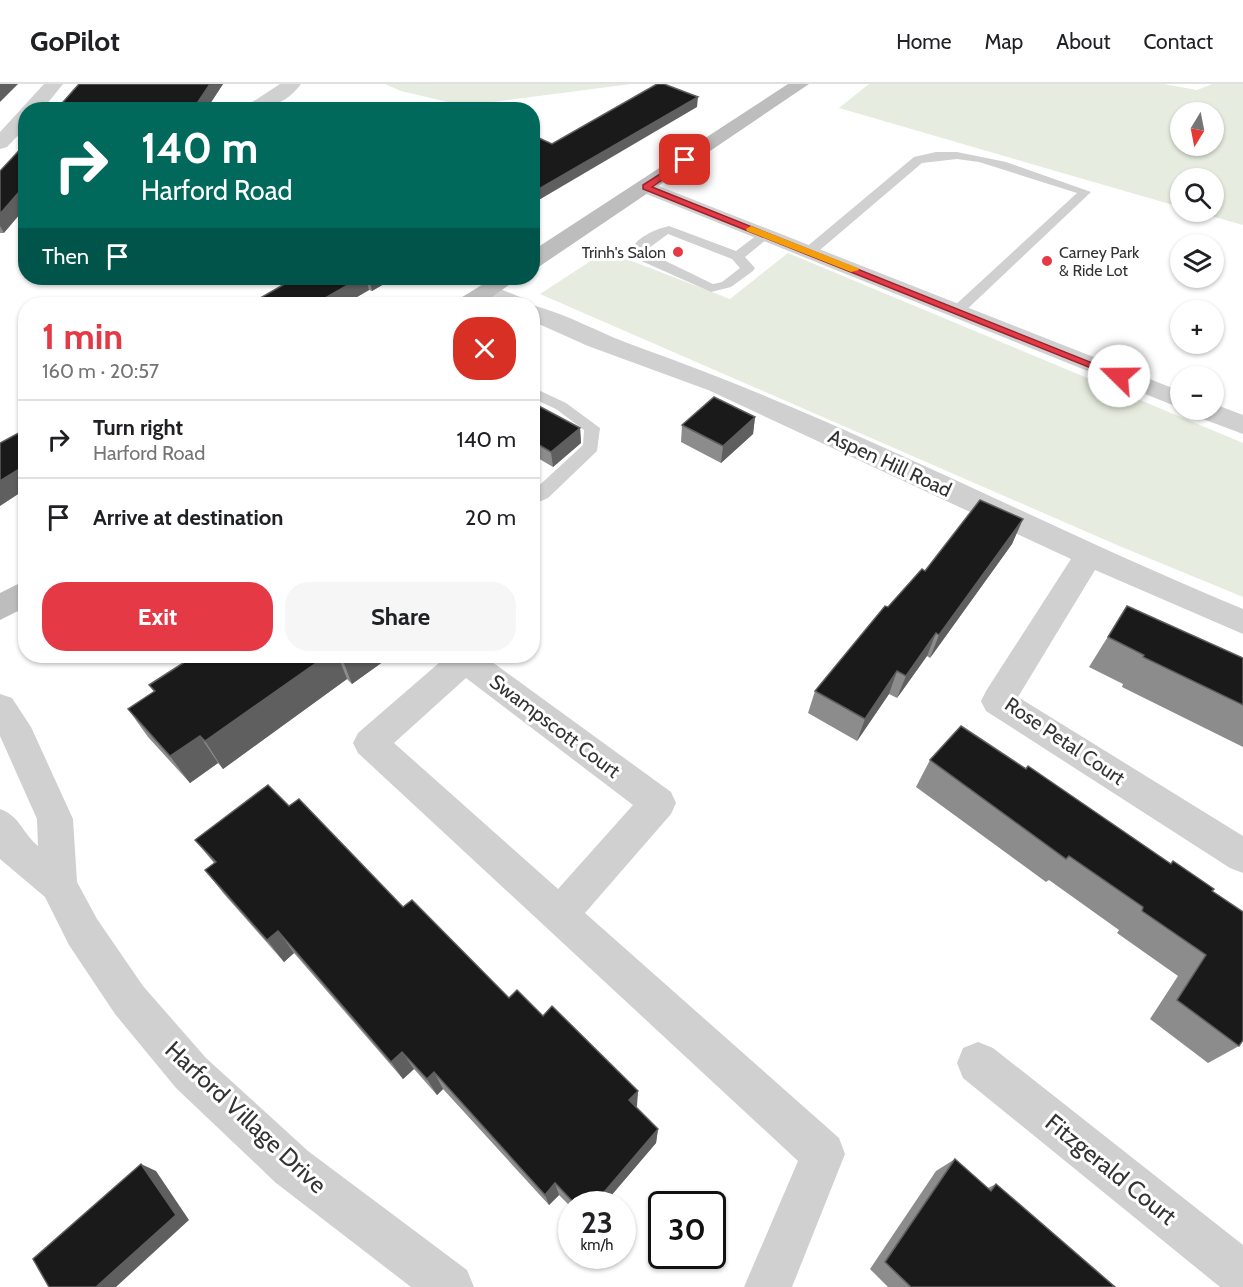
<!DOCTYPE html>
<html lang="en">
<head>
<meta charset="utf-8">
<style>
	:root { --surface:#fff; --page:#f6f6f6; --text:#202124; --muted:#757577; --line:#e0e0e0; --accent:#e63946 }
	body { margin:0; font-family:Cabin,sans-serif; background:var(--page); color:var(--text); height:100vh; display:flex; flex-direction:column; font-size:22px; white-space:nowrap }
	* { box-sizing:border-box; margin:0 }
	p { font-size:20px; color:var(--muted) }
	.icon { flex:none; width:33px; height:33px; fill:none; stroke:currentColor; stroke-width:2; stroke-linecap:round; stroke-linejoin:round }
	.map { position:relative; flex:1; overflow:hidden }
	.sheet { position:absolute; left:18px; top:213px; width:522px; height:366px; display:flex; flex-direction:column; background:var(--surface); border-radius:24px; box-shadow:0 2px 4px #0004 }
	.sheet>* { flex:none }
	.banner { position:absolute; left:18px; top:18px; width:522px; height:183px; border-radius:24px; box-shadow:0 2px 4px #0004; background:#00695c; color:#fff; overflow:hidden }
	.needle { width:39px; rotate:190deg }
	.fabs { position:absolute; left:1170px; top:18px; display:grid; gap:12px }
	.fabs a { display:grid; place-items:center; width:54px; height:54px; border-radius:50%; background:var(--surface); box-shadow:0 2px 4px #0004; font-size:30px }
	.speed { position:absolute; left:558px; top:1107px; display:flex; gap:12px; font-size:30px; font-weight:700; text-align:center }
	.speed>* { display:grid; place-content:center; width:78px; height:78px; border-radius:50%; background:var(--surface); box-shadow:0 2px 4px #0004; line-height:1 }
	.speed small { font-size:15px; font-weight:400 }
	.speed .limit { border:3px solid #111; border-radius:9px; background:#fff; color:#111 }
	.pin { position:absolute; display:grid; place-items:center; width:51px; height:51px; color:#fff; margin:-26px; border-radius:12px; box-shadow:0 3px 9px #0006 }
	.me { position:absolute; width:66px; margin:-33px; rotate:292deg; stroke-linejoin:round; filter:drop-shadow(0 0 4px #0008) }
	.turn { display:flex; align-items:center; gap:21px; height:126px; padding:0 24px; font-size:27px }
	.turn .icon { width:78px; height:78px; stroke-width:2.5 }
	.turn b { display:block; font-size:42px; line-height:51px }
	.then { display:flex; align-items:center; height:57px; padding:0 24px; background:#0003; gap:12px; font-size:22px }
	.round { display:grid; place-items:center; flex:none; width:63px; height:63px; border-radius:24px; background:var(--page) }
	.overview { display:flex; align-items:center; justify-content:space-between; height:102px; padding:0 24px }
	h1 { font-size:36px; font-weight:700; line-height:45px; color:var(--accent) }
	.primary-button { display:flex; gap:12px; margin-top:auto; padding:12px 24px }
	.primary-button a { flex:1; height:69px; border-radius:24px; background:var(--accent); color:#fff; font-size:24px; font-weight:700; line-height:69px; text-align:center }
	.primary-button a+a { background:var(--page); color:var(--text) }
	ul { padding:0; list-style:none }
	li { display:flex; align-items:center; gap:18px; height:78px; padding:0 24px; border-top:2px solid var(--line) }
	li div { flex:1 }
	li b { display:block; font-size:22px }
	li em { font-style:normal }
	header { display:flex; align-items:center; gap:36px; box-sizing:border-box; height:84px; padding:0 30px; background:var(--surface); border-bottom:2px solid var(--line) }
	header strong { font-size:28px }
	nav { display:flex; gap:33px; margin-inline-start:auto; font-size:21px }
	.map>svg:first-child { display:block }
	.green { fill:#e6ecdf; fill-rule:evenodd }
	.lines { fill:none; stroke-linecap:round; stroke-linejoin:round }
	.service { fill:#d0d0d0; fill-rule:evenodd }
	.minor { fill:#d0d0d0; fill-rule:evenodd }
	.secondary { fill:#bdbdbd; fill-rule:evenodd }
	.wall { fill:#8c8c8c }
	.shaded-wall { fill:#5f5f5f }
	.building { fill:#1a1a1a; stroke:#5f5f5f; stroke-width:1.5 }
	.route { fill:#e63946; stroke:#96252e; stroke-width:1.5 }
	.slow { fill:#f59e0b }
	.poi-dot { fill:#e63946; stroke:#fff; stroke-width:2 }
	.labels { text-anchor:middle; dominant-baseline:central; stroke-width:6; stroke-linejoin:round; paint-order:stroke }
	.far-poi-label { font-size:16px; fill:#333; stroke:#fff; text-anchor:end }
	.street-label { font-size:20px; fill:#333; stroke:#fff }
	.near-street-label { font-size:24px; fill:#333; stroke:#fff }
</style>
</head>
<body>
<header>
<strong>GoPilot</strong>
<nav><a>Home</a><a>Map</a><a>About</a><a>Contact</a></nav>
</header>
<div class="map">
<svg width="1243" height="1203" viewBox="0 0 1243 1203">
	<rect width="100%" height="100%" fill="#fff"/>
	<path class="green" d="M385,0H631L493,18L456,20L401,7Z
		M869,0H1164L1197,6L1212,0H1243V141L1197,128H1214V94H1180V123L839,24ZM1180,28H1214V62H1180Z
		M606,167L730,215L788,169L1243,359V513L1117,461L540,210Z"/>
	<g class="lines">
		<path class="service" d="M936,68H957L1006,78L1091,108L962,230H952V224L1077,109L979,78L957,75L922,79L814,171H804V165L914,73Z
			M669,142L736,167L761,148L766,147L772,151L745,173L755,184L753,187L731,203L711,208L637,175L631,168C634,154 656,145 669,142ZM668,150L732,175L740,184L722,198L713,200L645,167Z
			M532,303L566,319L600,344L597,367L548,414L532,421V408L583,361L584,346L556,325L532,314Z"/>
		<path class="minor" d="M44,0H63L42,26H26V43L7,63L0,65V48Z
			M280,0H301C286,21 264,26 240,26Z
			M646,97L1180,307V324L639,107L636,103L639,99Z
			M488,200L525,215L529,220C512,222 487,223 476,207L480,202Z
			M532,221C568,230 603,251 638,263C845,336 1040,441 1243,525V550L1095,486L1018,613L1243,752V789L1230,784L986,627L981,617L986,607L1071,475L708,306L588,262L532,237Z
			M1214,320L1243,331V350L1195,332L1191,326H1214Z
			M447,572H484L671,708L676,719L671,730L585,829L839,1054L845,1070L792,1203H744L798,1077L358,669L353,659L358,649ZM466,594L633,721L558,805L394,659Z
			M0,610L12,614L31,643L73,735L77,798L97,835L143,902L206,974L308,1067L467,1186L474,1203H411L276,1099L176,1004L115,930L69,861L45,813L0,775V725C20,732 22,749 38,762L37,735L0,652Z
			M978,958L993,964L1243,1161V1203H1220L963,994L957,979L963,964Z"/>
		<path class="secondary" d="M788,0H809L540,182L532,184V167Z
			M493,194H519L482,220H456L459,215Z
			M26,496V523L0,536V509Z"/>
	</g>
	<path class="wall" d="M79,0H223L206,26H56Z
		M0,87L4,149H0Z
		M295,194H394L372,207L369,206L345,220H250Z
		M532,322L580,344L581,359L553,383L536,373L532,375Z
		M755,333L753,350L721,379L681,358L682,341Z
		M1023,435L1012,460L930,574L927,572L897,614L889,610L857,657L808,629L815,607L888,523L925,487Z
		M1127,522L1243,574V663L1122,603L1123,600L1089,583Z
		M194,572H391L352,600L347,595L223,685L218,679L190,699L148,653L128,625L154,608L149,601Z
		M930,676L1212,807L1239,962L1208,979L1150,935L1178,892L1117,849L1119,846L1049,796L1046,798L916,703Z
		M289,722L403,823L509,914L543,932L638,1007L636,1023L658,1045L656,1059L604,1120H572V1124L559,1111L549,1121L443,1005L437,1011L414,985L403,995L294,869L284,878L224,810L205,786L214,779L195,756Z
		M955,1075L988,1104L996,1100L1115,1203H888L870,1185L936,1087Z"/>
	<path class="shaded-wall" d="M0,0H18L0,18Z
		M210,0H223L206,26H195L194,24Z
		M698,13L697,23L532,120V109Z
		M112,20L114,26H107Z
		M26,100V123L4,149L0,142V130Z
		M360,194H366L369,206L345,220H315Z
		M369,194H394L372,207Z
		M755,333L753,350L721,379L723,362Z
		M580,344L581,359L553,383L551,368Z
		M534,358L536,373L532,375V360Z
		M26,381V405L0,422V397Z
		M1023,435L1012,460L930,574L939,551Z
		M936,549L927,572L897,614L906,592Z
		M326,572H338L347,595L223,685L205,657Z
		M341,572H391L352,600Z
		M897,587L889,610L857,657L865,635Z
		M200,652L218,679L190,699L170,672Z
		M278,847L294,869L284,878L267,856Z
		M402,968L414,985L403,995L391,978Z
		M434,988L443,1005L437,1011L427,995Z
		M638,1007L637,1022L629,1031V1016Z
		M658,1045L656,1059L604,1120H594Z
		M141,1080L156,1087L189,1136L116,1203H96Z
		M555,1099L559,1111L549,1121L545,1111Z"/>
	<path class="building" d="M79,0H210L194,24L112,20L107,26H56Z
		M657,0H664L698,13L532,109V51L552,60Z
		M26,59V100L0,130V87Z
		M295,194H360L315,220H250Z
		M714,313L755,333L723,362L682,341Z
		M535,320L580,344L551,368L534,358L532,360V322Z
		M26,345V381L0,397V359Z
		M980,416L1023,435L939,551L936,549L906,592L897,587L865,635L815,607L885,522L888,523L922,485L925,487Z
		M1127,522L1243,574V621L1143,573L1144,571L1108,553Z
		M194,572H326L205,657L200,652L170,672L128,625L155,607L149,601Z
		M961,642L1026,685L1028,682L1171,780L1173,777L1214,805L1212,807L1243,828V956L1239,962L1177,916L1206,871L1142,827L1143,823L1069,772L1066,775L930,676Z
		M268,701L289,722L299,715L403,823L412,816L509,914L517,906L543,932L552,922L638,1007L629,1016L658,1045L594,1120H575L555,1099L545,1111L434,988L427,995L402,968L391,978L278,847L267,856L205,786L216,778L195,756Z
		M955,1075L991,1107L996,1100L1115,1203H911L885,1178Z
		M141,1080L176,1131L96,1203H49L33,1175Z"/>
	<path class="route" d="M685,74L688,78L652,103L1125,292L1116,294L643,105V101Z"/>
	<path class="slow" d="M751,142L858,184L859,186L851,188L747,147L746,145Z"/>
	<g class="poi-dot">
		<circle cx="678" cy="168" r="6"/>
		<circle cx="1047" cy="177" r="6"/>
	</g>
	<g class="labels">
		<g class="far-poi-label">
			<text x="666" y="168">Trinh's Salon</text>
			<text x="1059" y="168" text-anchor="start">Carney Park<tspan x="1059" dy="18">&amp; Ride Lot</tspan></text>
		</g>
		<g class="street-label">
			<text transform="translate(890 379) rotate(25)">Aspen Hill Road</text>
			<text transform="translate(555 642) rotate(37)">Swampscott Court</text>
			<text transform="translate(1065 657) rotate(34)">Rose Petal Court</text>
		</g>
		<g class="near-street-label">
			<text transform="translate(246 1033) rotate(43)">Harford Village Drive</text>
			<text transform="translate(1111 1085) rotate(39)">Fitzgerald Court</text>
		</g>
	</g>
</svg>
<div class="fabs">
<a><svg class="needle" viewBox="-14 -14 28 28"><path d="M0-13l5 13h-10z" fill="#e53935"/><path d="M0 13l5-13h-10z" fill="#757577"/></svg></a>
<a><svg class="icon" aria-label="search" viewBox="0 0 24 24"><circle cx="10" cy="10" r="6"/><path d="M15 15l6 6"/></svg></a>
<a><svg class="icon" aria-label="layers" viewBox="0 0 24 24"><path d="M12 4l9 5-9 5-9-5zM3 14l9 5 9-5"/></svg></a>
<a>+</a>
<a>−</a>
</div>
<div class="speed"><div>23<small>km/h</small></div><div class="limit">30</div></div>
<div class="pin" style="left:685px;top:76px;background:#d93025"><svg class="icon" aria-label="arrive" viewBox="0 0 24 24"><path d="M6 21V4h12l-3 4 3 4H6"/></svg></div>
<svg class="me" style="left:1119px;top:292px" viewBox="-20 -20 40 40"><circle r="19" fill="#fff"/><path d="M0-13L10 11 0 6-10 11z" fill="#e63946"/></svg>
<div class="banner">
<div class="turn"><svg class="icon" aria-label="right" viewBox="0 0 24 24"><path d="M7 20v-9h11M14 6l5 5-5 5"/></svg><div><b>140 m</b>Harford Road</div></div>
<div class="then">Then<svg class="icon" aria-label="arrive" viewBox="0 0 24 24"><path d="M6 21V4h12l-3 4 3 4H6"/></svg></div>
</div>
<section class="sheet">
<div class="overview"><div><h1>1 min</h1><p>160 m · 20:57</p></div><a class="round" style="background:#d93025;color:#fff"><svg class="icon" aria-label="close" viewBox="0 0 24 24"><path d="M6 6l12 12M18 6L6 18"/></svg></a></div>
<ul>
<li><svg class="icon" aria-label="right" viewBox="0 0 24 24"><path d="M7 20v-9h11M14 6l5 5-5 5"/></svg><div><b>Turn right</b><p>Harford Road</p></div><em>140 m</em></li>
<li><svg class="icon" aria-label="arrive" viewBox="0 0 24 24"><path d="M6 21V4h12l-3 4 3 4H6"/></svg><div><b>Arrive at destination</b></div><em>20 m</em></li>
</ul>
<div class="primary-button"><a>Exit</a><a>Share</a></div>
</section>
</div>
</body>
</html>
